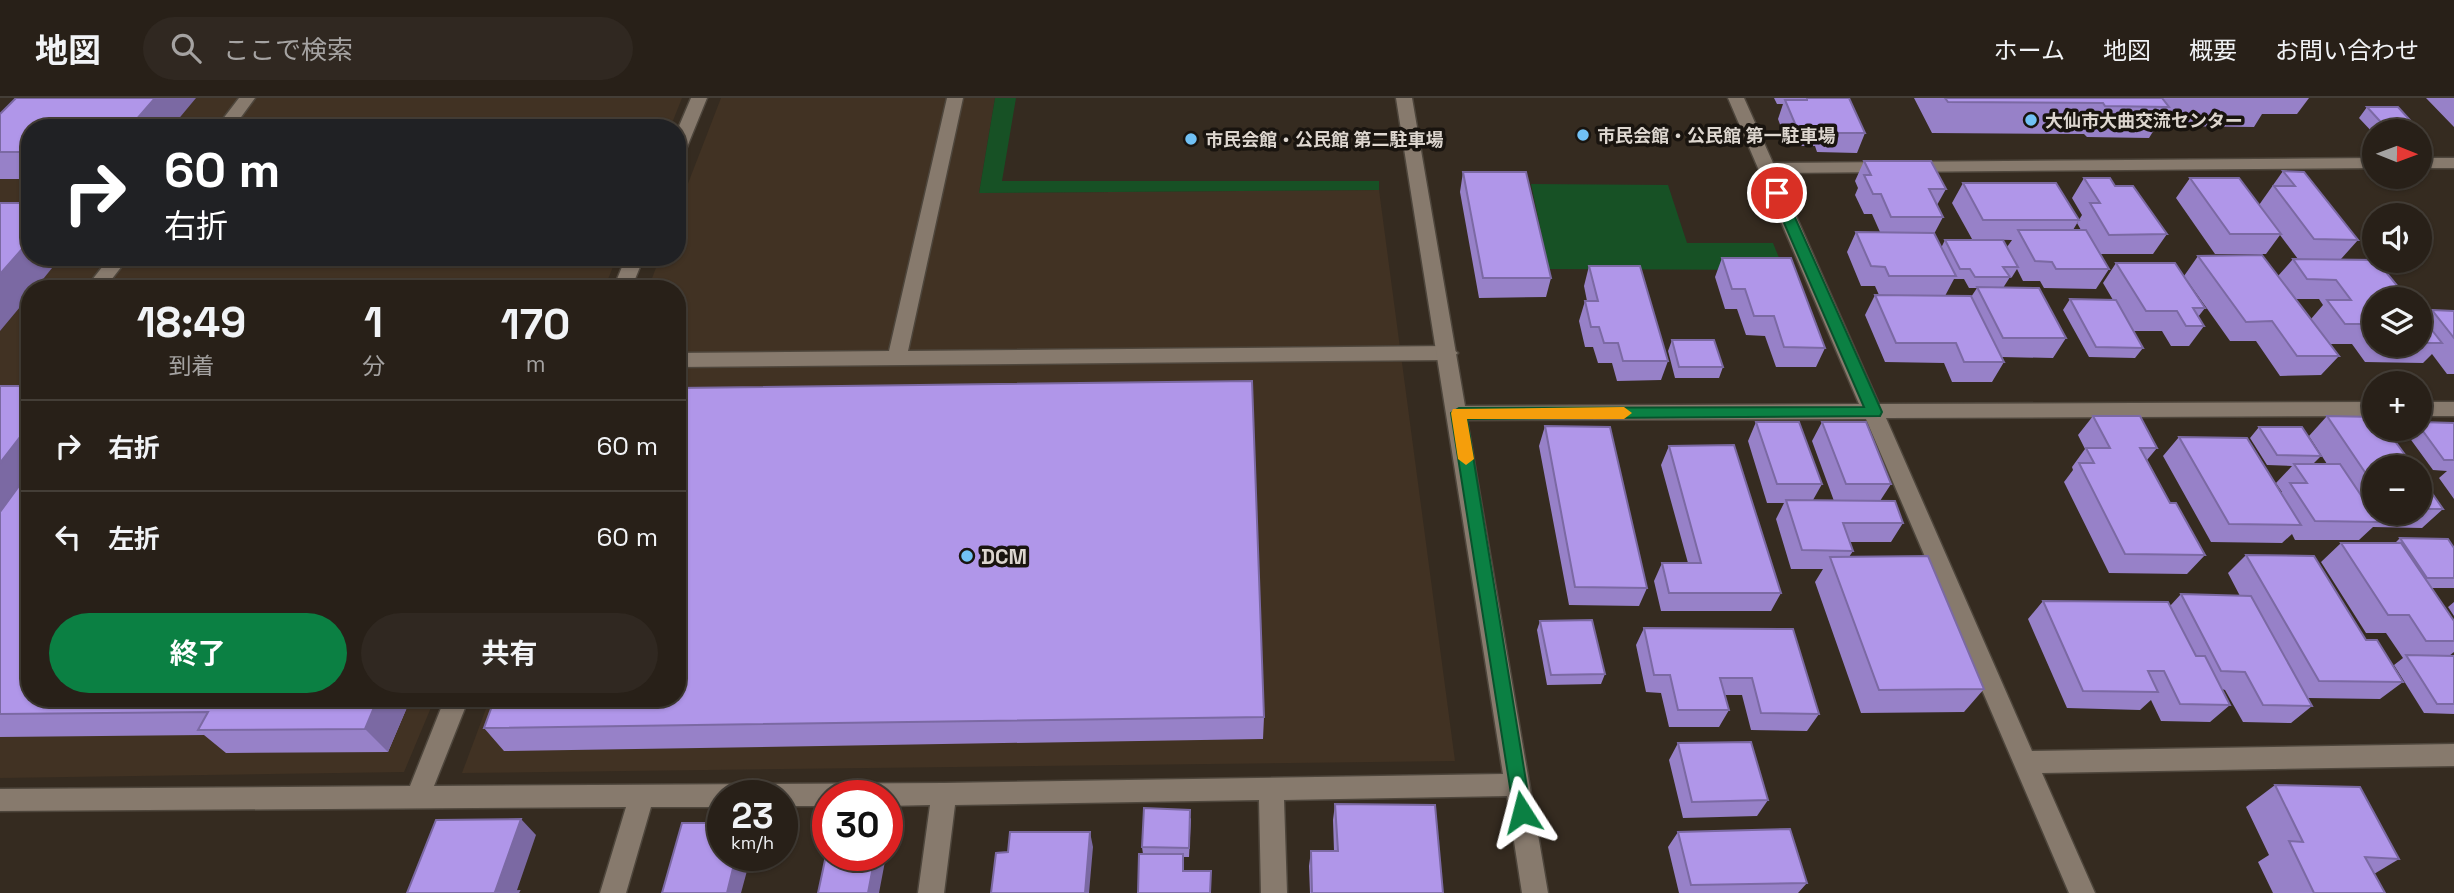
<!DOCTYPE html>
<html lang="ja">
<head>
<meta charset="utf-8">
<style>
	:root { --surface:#282018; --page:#302821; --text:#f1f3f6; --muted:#a5a3a2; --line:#443e37; --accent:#0b8043 }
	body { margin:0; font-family:"Space Grotesk","Noto Sans JP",sans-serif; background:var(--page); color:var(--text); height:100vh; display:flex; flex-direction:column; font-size:26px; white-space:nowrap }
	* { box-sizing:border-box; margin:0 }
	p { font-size:23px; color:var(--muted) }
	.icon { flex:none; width:38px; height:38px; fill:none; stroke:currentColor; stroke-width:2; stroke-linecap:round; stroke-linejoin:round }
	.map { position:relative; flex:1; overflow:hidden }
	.side { position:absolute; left:21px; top:182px; width:665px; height:427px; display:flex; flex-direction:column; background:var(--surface); border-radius:28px; box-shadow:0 2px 5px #0004,0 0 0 2px var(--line) }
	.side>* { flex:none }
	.top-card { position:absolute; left:21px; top:21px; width:665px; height:147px; border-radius:28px; box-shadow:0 2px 5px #0004,0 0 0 2px var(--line); background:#202124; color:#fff; overflow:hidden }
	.needle { width:46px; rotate:91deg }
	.fabs { position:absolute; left:2362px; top:21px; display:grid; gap:14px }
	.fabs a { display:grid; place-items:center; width:70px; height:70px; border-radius:50%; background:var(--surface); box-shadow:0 2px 5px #0004,0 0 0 2px var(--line); font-size:35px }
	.speed { position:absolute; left:707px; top:682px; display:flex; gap:14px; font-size:35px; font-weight:700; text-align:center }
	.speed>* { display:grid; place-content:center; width:91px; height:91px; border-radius:50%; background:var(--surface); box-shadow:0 2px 5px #0004,0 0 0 2px var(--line); line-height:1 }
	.speed small { font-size:18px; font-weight:400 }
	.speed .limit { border:10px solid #d22; background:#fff; color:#111 }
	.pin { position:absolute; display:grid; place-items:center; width:60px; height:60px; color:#fff; margin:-30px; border:4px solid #fff; border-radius:50%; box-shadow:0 2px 7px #0007 }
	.me { position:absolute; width:77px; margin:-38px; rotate:351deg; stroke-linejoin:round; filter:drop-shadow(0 0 5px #0008) }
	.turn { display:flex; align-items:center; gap:24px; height:147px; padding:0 28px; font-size:32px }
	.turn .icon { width:91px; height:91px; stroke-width:2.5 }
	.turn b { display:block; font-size:49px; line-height:60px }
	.eta { display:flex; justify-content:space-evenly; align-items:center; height:119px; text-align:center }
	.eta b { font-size:42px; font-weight:700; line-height:49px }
	.cta { display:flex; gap:14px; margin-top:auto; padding:14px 28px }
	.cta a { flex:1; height:80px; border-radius:42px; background:var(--accent); color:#fff; font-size:28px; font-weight:700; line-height:80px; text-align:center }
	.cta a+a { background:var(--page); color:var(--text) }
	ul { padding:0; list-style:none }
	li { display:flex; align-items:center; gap:21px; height:91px; padding:0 28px; border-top:2px solid var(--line) }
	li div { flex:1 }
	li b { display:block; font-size:26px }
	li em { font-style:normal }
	header { display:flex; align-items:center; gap:42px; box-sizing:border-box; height:98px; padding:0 35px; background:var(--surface); border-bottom:2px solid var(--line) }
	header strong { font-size:33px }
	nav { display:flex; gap:38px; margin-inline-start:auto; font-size:24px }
	.search { width:490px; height:63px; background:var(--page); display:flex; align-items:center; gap:18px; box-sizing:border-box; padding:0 24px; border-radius:38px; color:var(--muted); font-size:26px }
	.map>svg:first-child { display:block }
	.built { fill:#413223 }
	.green { fill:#175125 }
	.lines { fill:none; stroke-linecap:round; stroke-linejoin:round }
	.lane-casing { stroke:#4e463c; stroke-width:3 }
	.street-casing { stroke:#4e463c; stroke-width:3 }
	.lane { fill:#877a6d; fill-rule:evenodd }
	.street { fill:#877a6d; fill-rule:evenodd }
	.wall { fill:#9781c8; fill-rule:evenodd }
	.shaded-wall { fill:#7b69a3 }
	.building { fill:#b096e9; stroke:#7b69a3; stroke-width:2 }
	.route { fill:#0b8043; stroke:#07532c; stroke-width:2 }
	.slow { fill:#f59e0b }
	.poi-dot { fill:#71c1f5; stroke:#19140f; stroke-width:2.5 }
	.labels { text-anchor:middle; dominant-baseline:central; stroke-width:7; stroke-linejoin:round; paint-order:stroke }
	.far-poi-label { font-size:18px; font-weight:bold; fill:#ddd6cf; stroke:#19140f; text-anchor:start }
	.poi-label { font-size:21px; font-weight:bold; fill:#ddd6cf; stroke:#19140f; text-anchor:start }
</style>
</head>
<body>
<header>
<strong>地図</strong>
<div class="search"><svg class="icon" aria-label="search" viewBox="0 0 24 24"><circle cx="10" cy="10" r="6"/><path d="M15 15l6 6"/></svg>ここで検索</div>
<nav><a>ホーム</a><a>地図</a><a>概要</a><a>お問い合わせ</a></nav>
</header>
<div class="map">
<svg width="2454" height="795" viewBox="0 0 2454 795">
	<rect width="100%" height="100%" fill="#352b20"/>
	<path class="built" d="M49,0H682L670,30H30V159H617L604,191H30V600H435L404,674L0,680V53Z
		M721,0H995L979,95L1379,92L1455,663L462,675L490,600H677V191H648L660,159H677V114Z"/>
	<path class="green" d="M995,0H1016L1002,83H1379V92L979,95Z
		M1531,86L1668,87L1687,145H1773L1784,172L1549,171Z"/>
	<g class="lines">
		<defs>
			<path id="lane" d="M239,0H255L233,30H216Z
				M947,0H963L908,253L1448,248L1458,255L1448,262L677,269V255L889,253Z
				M110,159H129L104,191H85Z"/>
			<path id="street" d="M691,0H707L685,54L677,59V33Z
				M1396,0H1412L1465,308L1859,306L1728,0H1744L1773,65L2375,60V70L1777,75L1879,306L2375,304V318L1886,320L2032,653L2454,646V668L2042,675L2095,795H2069L1866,321L1467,322L1548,795H1522L1507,698L1284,702L1287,795H1261L1259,702L955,707L944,795H918L930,707L887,708V698H828V708H782V698H723V709H651L626,795H600L626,709L0,713V691L410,688L445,600H469L434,688L944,685L1503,676Z
				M2420,60H2454V70H2420Z
				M626,159H644L631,191H613Z
				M2420,304H2454V318H2420Z"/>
		</defs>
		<use href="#lane" class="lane-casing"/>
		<use href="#street" class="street-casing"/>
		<use href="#lane" class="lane"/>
		<use href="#street" class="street"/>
	</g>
	<path class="wall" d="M1774,0H1849L1865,35L1857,55L1817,54L1815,48H1788L1778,21L1783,6H1777Z
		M1914,0H2309L2297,16H2262L2254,29L2169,28L2162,19L2149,40L2087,39L2084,36L1932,35Z
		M2426,0H2454V29Z
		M2367,9L2420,33H2375V37L2359,20Z
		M0,16L30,30V81H0Z
		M1864,63L1946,91L1937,107L1943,119L1934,136L1941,150L1945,142L2007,149L2012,142L1972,141L1952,105L1963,85L2079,122L2073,132H2081L2077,125L2082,117L2072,100L2084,80L2115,88L2167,136L2153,156H2100L2109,171L2096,191L2044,190L2040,183H2023L2017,171L2012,179H2010L2003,190L2066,240L2053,260L2002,259L2004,264L1992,284H1952L1944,265L1885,264L1865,217L1875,197H1879L1875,188H1861L1847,154L1856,134H1880L1872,116H1864L1855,97L1858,90L1855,83ZM1954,181H1964L1969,190H1977L1971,199L1945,198Z
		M2283,73L2358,142L2341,161H2298L2280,137L2266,156H2215L2176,100L2190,80L2259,107Z
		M1463,74L1551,180L1546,199L1479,200L1460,94Z
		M2198,158L2278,178L2293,161L2375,201V247H2420V217L2424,221L2432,212L2454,213V276H2447L2432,256L2423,265L2365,264L2352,246H2330L2339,258L2321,277L2280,278L2256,243H2230L2184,178ZM2296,201H2319L2323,207L2311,221Z
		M1722,160L1825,250L1816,269H1776L1765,238L1746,237L1737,211H1725L1715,179Z
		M2116,165L2205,210L2198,219L2204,228L2189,248H2171L2162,233H2133L2143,250L2135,260L2089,259L2063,212L2070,201L2113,202L2103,185Z
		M1589,168L1668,263L1661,282L1617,283L1612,265H1598L1593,249H1585L1579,223L1585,203H1587L1584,188Z
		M1672,242L1723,269L1719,280H1675L1668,253Z
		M0,288L30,600H411L388,654L226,655L204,637L0,639Z
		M2093,318L2157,350L2147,362L2170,405L2205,457L2187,476L2109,475L2064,384L2073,372L2072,369L2085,351L2078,337Z
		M2327,318L2375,369V415H2420V378L2443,411L2422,430L2373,429L2359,442H2295L2292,436L2282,445L2211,444L2163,358L2179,339L2281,394H2282L2276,385L2292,368L2267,367L2250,340L2259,329L2321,358L2313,366H2327L2309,338Z
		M1756,324L1822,386L1813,402L1834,403L1812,343L1822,324L1891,386L1880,403L1903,425L1891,444H1849L1853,453L1849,459L1984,591L1964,614L1861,615L1815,484L1823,471H1791L1776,421L1784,405H1767L1748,343Z
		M2420,324L2454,325V401L2439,380L2447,373L2433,372L2406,335L2410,331H2420Z
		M1545,328L1647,490L1639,508L1569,507L1539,348Z
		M1669,348L1781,495L1771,513H1661L1654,483L1662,465H1688L1661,367Z
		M2400,440L2454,450V490H2432L2454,523V554L2449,558H2454V616L2424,615L2394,567L2403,560L2386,535H2366L2321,464L2341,445H2395Z
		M2246,457L2366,542L2403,584L2380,601L2308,600L2312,608L2291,625L2243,624L2225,592L2222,591L2230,607L2210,624L2161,623L2151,602L2140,612L2067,610L2028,521L2043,503L2170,508L2181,496L2240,498L2228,475Z
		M2454,504V518L2448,509Z
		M1540,523L1605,576L1601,586L1547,587L1537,532Z
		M1644,530L1793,531L1819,616L1807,633L1751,632L1742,597H1725L1729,612L1719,629H1669L1661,595L1646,594L1636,547Z
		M1264,619L1263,641L504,653L484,630Z
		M1678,645L1768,702L1757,718L1683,720L1669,662Z
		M2275,687L2399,761L2374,776L2385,795H2273L2258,764L2269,757L2246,709Z
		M1335,706L1443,795H1310L1309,768L1311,753H1334L1333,722Z
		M1191,720L1189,759H1183L1184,773H1211V795H1138L1143,756L1142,749Z
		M1678,734L1807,785L1798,795H1679L1668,749Z"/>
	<path class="shaded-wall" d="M155,0H196L171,30H129Z
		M30,142V159H61L35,191H30V197L0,233V176Z
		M30,326V389L0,429V365Z
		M378,600H411L388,654L365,631Z
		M521,721L536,737L516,795L495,794Z
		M887,733L889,737L887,749Z
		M1090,734L1093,749L1089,795H1085Z
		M736,758H751L741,795H727Z
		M875,758H886L879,795H868Z"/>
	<path class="building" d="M16,0H155L129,30H30V54H0V16Z
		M1807,0H1849L1865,35H1826L1823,28H1796L1785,2H1807Z
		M1945,0H2162L2169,9L2105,8L2103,5L1948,4Z
		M2367,9H2398L2420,33H2389Z
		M1864,63H1931L1946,91H1929L1943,119H1891L1881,96H1873L1864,77H1871Z
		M2283,73L2304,74L2358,142L2314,141L2274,88H2295Z
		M1463,74H1526L1551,180H1483Z
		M2084,80H2110L2115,88H2133L2167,136L2109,137L2090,105H2100Z
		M2190,80H2239L2281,136H2230Z
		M1963,85H2056L2079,122H1983Z
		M0,105H30V142L0,176Z
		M2018,132H2086L2109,171H2056L2052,164L2035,163Z
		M1856,134L1934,135L1956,178H1889L1885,169L1871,168Z
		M1945,142H2003L2018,169H2003L2010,179H1975L1970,171H1960Z
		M2262,157L2339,258H2297L2272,223L2246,224L2198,158Z
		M1722,160H1791L1825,250L1784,249L1774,218H1754L1745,191H1732Z
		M2293,161L2375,162V163H2377L2408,201H2375V232L2370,226H2345L2327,202H2351L2336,182L2307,181Z
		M2116,165H2175L2205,210H2193L2204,228H2186L2177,213H2146Z
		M1589,168H1640L1668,263H1623L1618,245H1604L1599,229H1591L1585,203H1598Z
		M1977,189L2039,190L2066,240H2003Z
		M1875,197L1971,198L2004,264H1964L1956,245H1896Z
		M2070,201L2116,202L2143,250L2096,249Z
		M2432,212L2454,213V240Z
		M2420,217L2442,245H2420Z
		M1672,242H1714L1723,269H1679Z
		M1252,283L1264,619L484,630L495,600H677V290Z
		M0,288H30V326L0,365Z
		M2093,318H2140L2157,350H2140L2170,405H2176L2205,457L2125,456L2079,365H2094L2086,350H2110Z
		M2327,318L2375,319V331H2386L2414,369H2375V389Z
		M1756,324H1799L1822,386H1777Z
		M1822,324H1866L1891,386H1846Z
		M2420,324L2454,325V362H2444L2420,329Z
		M1545,328L1610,329L1647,490L1575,489Z
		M2259,329H2302L2321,358L2277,357Z
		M2179,339L2247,340L2301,427L2229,426Z
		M1734,347L1781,495H1669L1662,465H1701L1669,348Z
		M2294,366H2340L2379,424L2315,423L2290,385H2307Z
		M30,373V600H378L365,631L198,632L208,614L0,616V414Z
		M2420,378L2443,411H2420Z
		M1786,402L1895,403L1903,425H1843L1853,453L1802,452Z
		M2400,440L2448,441L2454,450V480H2427Z
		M2341,445H2401L2454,523V543H2426L2409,517H2388Z
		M2246,457L2314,458L2366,542H2377L2403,584L2319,583Z
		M1928,458L1984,591L1879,592L1830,459Z
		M2181,496L2251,498L2312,608L2263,607L2245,574L2221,573Z
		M2043,503L2168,504L2196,558H2205L2230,607L2180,606L2164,573H2148L2158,594L2083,593Z
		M1592,522L1605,576L1551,577L1540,523Z
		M1644,530L1793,531L1819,616L1761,615L1752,580H1720L1729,612H1678L1670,577H1654Z
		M2406,557L2454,558V606H2437Z
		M1751,644L1768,702L1692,704L1678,645Z
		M2275,687L2360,689L2399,761L2365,759L2385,795H2314L2289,743L2303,744Z
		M1335,706L1435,707L1443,795H1312L1311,753H1338Z
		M1144,710L1190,712L1189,750L1142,749Z
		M521,721L495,794L519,793L518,795H407L436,722Z
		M682,725H723V758H736L727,795H662Z
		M1790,731L1807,785L1691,787L1678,734Z
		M1010,734H1090L1085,795H991L996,755L1008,754Z
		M828,748V758H875L868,795H818Z
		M1139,756H1183V773H1211L1210,795H1138Z"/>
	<path class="route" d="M1773,92L1784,95L1882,314L1880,318L1467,321L1531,714L1529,721L1522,723L1515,721L1451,315L1459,310L1864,309L1771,95Z"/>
	<path class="slow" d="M1624,309L1632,315L1624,321H1467L1474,361L1466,367L1458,361L1451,315L1453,311Z"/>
	<g class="poi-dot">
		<circle cx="2031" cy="22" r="7"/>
		<circle cx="1583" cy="37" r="7"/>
		<circle cx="1191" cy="41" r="7"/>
		<circle cx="967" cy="458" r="7"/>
	</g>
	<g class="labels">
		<g class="far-poi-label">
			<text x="2045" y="22">大仙市大曲交流センター</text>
			<text x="1597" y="37">市民会館・公民館 第一駐車場</text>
			<text x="1205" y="41">市民会館・公民館 第二駐車場</text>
		</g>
		<g class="poi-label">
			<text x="981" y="458">DCM</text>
		</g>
	</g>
</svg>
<div class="fabs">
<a><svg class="needle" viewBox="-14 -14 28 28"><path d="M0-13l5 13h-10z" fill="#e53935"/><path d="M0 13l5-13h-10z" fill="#a5a3a2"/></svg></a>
<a><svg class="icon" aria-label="sound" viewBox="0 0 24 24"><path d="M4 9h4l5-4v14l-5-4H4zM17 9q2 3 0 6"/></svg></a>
<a><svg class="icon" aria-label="layers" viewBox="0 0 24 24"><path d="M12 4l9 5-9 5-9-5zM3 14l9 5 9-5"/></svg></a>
<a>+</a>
<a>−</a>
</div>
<div class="speed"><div>23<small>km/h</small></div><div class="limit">30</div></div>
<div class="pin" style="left:1777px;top:95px;background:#d93025"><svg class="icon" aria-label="arrive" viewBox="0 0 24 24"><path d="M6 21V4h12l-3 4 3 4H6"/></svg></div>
<svg class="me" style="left:1522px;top:714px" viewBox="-20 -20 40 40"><path d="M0-17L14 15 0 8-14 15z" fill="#0b8043" stroke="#fff" stroke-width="4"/></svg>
<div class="top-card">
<div class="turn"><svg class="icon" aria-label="right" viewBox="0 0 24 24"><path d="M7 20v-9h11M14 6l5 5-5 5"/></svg><div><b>60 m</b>右折</div></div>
</div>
<section class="side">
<div class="eta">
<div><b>18:49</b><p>到着</p></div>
<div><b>1</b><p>分</p></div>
<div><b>170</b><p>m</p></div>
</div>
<ul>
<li><svg class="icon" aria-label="right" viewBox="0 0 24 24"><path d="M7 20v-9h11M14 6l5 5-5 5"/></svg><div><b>右折</b></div><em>60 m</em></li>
<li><svg class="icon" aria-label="left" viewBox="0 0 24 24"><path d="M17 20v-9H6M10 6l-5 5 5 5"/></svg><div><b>左折</b></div><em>60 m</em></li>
</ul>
<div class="cta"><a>終了</a><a>共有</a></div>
</section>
</div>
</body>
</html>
